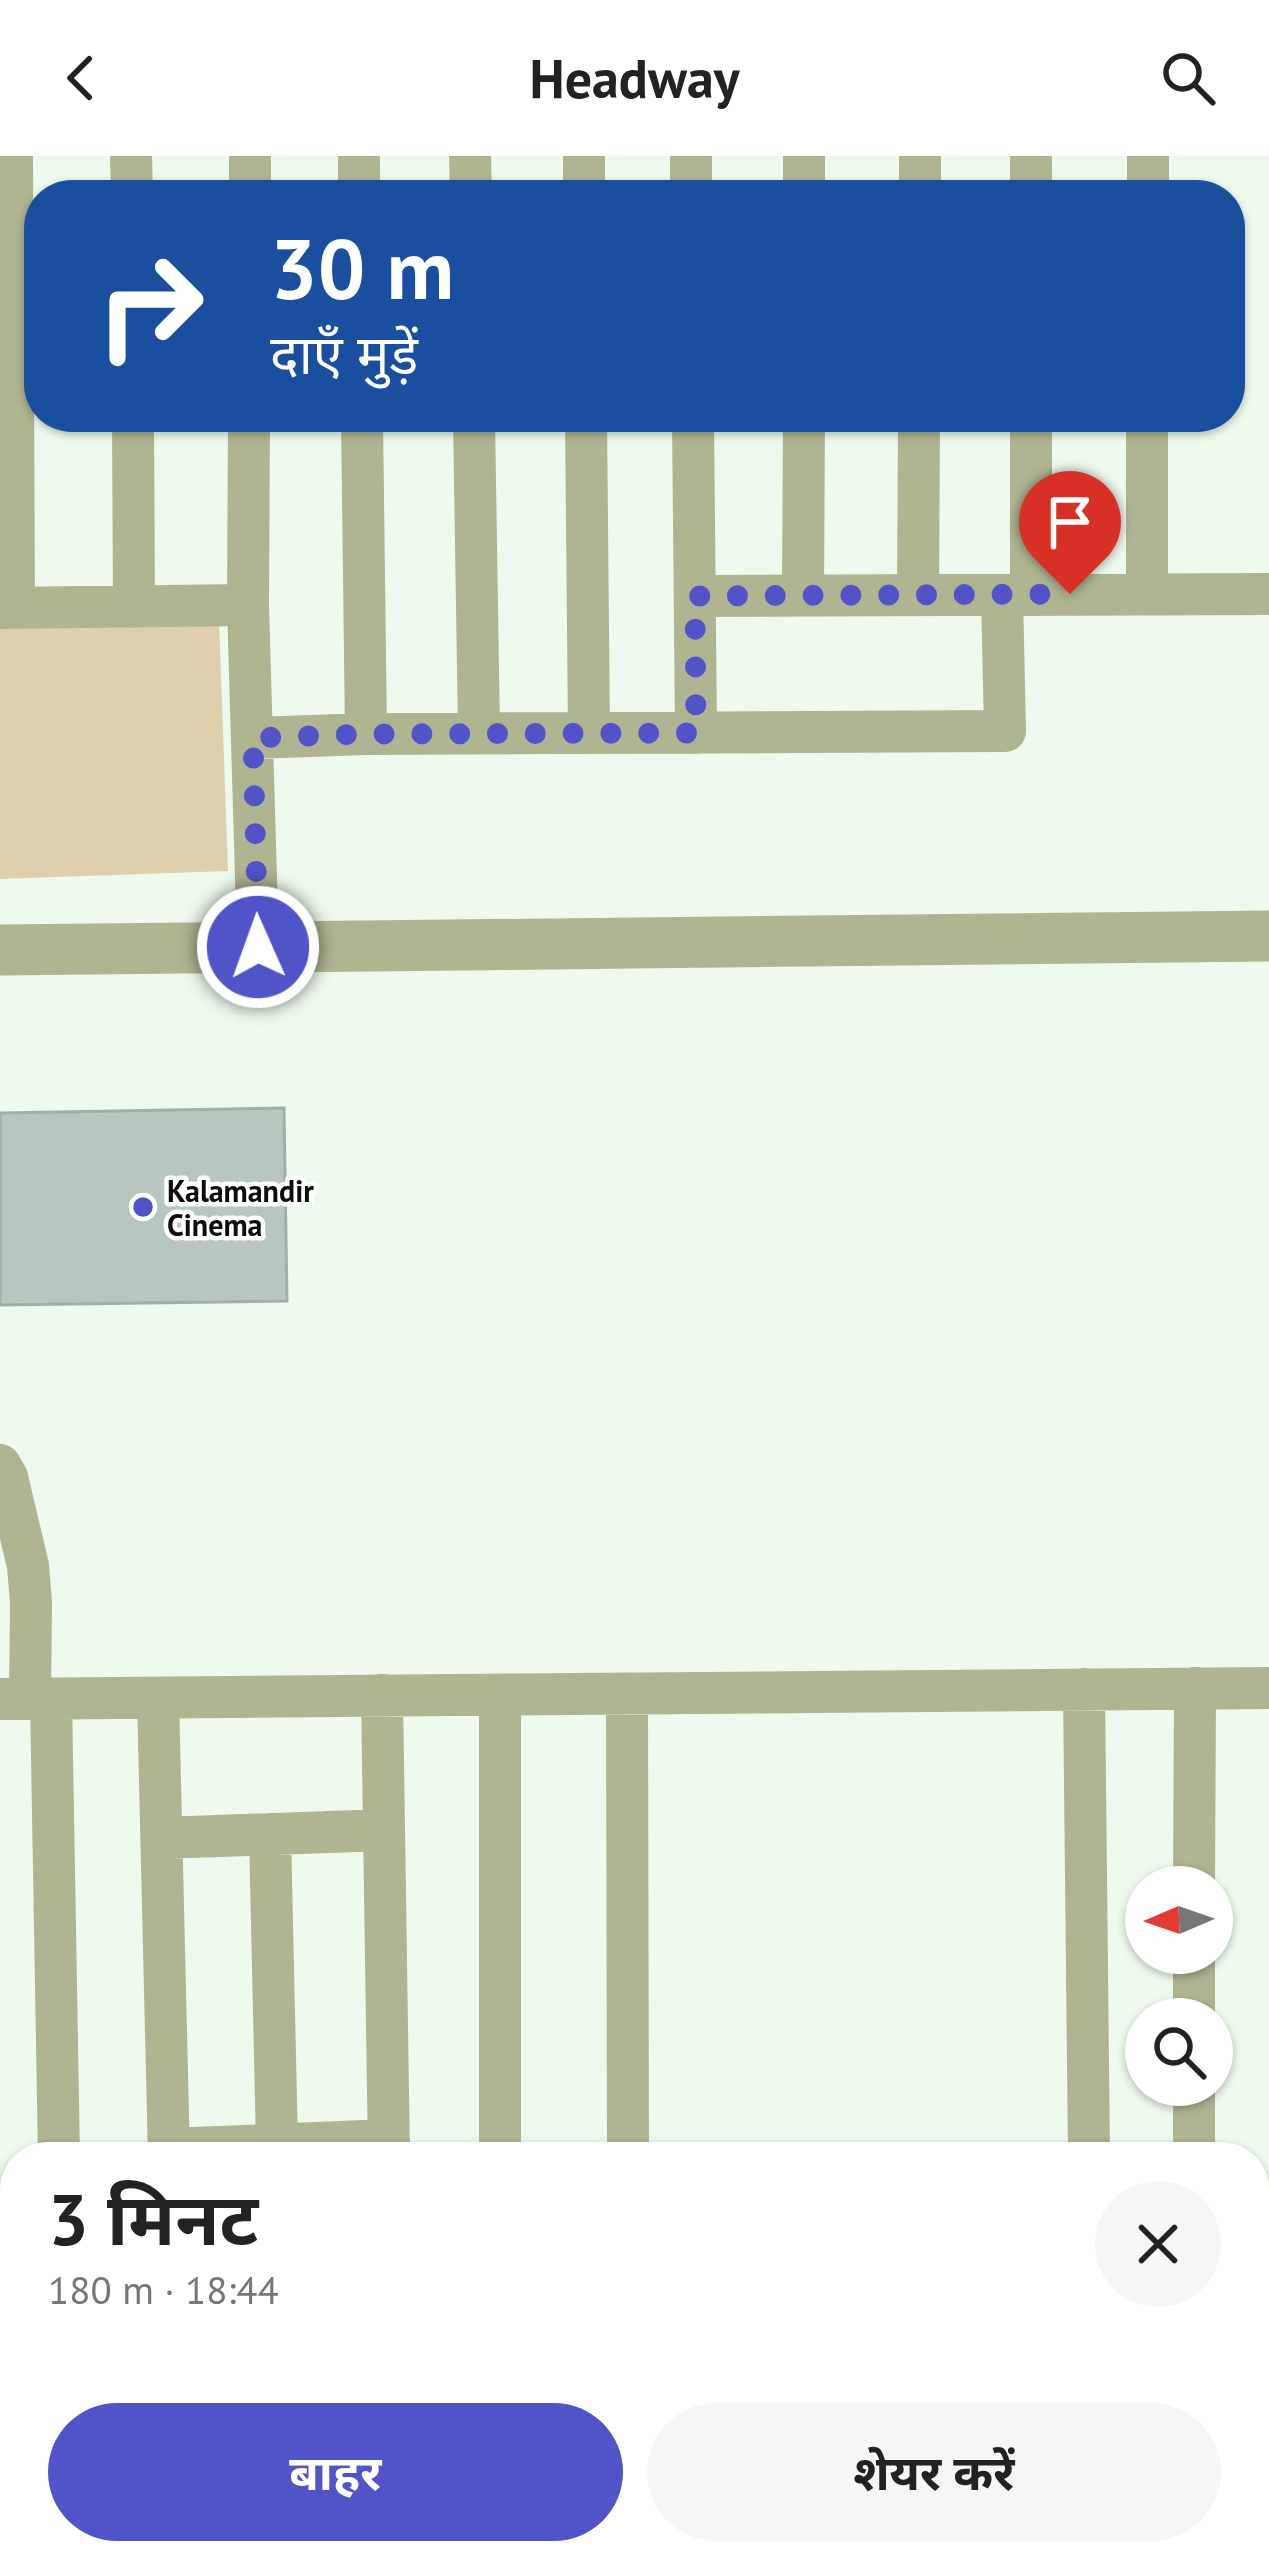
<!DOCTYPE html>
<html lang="hi">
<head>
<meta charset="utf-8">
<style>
	:root { --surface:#fff; --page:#f6f6f6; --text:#222; --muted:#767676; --accent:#5153c9 }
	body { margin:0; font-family:"PT Sans","Noto Sans Devanagari",sans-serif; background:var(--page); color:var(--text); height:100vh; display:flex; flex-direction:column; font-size:45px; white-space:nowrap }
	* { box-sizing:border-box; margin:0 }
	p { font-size:39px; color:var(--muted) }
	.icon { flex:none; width:66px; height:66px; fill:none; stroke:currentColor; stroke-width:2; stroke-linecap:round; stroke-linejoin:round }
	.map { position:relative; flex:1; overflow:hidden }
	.panel { position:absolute; left:0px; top:1986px; width:1269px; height:423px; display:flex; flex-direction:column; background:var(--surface); border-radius:48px 48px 0 0; box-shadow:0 3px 9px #0004 }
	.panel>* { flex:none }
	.hud { position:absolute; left:24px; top:24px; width:1221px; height:252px; border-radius:48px; box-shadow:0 3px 9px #0004; background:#1a4fa0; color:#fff; overflow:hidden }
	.needle { width:78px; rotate:268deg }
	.fabs { position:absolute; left:1125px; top:1710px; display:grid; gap:24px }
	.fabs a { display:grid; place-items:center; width:108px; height:108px; border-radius:50%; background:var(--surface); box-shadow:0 3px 9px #0004; font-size:60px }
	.pin { position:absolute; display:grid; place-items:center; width:102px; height:102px; color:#fff; margin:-123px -51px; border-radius:50% 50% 50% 0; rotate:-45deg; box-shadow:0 0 12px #0007 }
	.pin .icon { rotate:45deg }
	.me { position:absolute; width:132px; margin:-66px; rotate:358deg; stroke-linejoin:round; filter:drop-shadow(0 0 9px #0008) }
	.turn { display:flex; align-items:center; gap:42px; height:252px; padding:0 48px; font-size:54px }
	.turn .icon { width:156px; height:156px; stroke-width:2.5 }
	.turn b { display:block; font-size:84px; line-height:102px }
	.round { display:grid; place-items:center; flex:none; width:126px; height:126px; border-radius:63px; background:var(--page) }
	.headline { display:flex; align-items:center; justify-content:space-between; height:204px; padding:0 48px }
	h1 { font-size:72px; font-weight:700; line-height:90px }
	.action { display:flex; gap:24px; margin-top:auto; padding:24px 48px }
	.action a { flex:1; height:138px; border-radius:72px; background:var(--accent); color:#fff; font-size:48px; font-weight:700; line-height:138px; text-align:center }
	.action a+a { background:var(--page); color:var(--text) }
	header { display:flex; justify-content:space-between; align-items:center; height:156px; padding:0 48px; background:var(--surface); font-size:54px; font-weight:700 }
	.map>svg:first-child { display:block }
	.green { fill:#decfad }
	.building { fill:#b7c7c0; stroke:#a0afa9; stroke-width:3 }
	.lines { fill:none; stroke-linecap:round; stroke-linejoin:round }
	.minor { stroke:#afb491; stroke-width:42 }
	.tertiary { stroke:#afb491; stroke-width:51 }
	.route { stroke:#5153c9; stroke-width:21; stroke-dasharray:0 37.8 }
	.poi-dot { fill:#5153c9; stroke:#fff; stroke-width:4.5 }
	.labels { text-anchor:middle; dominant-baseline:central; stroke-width:9; stroke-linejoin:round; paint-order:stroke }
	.poi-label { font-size:30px; font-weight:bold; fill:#0a0d0a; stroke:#fff; text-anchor:start }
</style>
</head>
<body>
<header><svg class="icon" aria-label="back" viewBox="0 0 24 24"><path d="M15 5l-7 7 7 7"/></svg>Headway<svg class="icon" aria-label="search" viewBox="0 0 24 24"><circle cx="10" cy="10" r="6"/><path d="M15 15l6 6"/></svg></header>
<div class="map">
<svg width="1269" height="2408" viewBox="0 0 1269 2408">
	<rect width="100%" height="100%" fill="#effaee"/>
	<path class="green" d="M219,463L228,715L0,723V471Z"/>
	<path class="building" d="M284,952L287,1145L0,1149V957Z"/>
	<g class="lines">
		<path class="minor" d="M12,0L14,452
			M131,0L132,39
			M359,0V39
			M470,0L471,39
			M584,0V39
			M691,0V39
			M250,39V0
			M804,39V0
			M920,39V0
			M1031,39V0
			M1148,39V0
			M133,261L134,451
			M249,261L248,449L258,791
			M362,261L366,578
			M474,261L479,577
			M586,261L589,577
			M693,261L696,577
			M1147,438V261
			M803,439L804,261
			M918,439L919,261
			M1031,439V261
			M695,440L1269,438
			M0,452L248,449
			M252,582L366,578L1005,575L1002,439
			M0,1309L7,1321L28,1410L31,1447L30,1543
			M1084,1533L1089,2001
			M627,1538L628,2001
			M382,1539L389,2001
			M500,1539V2001
			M158,1542L169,2001
			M0,1543L1269,1532
			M51,1543L59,2001
			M270,1678L277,1989
			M162,1682L384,1674
			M1194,1731L1195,1532
			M1194,1863V1797
			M169,1993L389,1984
			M1194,2001V1929
			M0,2057H15
			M1254,2059L1269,2060
			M1254,2174H1269
			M0,2180H15
			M62,2394L63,2408
			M180,2394V2408
			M278,2394V2408
			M394,2394V2408
			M629,2394V2408
			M1094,2394V2408
			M1204,2394V2408
			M507,2408V2394"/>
		<path class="tertiary" d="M0,794L1269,780"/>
	</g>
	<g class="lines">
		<path class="route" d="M258,791L253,582L366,578L696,577L695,440L1070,438"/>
	</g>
	<circle class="poi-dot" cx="143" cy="1051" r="12"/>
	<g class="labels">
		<g class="poi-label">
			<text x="167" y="1034">Kalamandir<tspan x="167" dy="34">Cinema</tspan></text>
		</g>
	</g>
</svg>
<div class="fabs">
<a><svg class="needle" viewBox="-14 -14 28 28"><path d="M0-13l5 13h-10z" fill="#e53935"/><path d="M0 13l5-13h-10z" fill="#767676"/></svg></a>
<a><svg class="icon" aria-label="search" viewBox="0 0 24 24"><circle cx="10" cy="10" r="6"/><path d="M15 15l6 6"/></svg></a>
</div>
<div class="pin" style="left:1070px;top:438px;background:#d93025"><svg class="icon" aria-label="arrive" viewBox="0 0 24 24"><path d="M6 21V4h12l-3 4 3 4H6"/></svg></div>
<svg class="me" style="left:258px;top:791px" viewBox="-20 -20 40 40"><circle r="17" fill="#5153c9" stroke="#fff" stroke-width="3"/><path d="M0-11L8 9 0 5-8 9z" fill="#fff"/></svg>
<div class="hud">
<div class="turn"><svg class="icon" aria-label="right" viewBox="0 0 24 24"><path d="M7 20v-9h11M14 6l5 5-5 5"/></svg><div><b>30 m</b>दाएँ मुड़ें</div></div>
</div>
<section class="panel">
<div class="headline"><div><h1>3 मिनट</h1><p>180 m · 18:44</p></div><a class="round"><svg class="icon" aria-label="close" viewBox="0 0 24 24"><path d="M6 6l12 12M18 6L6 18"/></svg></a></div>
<div class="action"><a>बाहर</a><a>शेयर करें</a></div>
</section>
</div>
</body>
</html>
